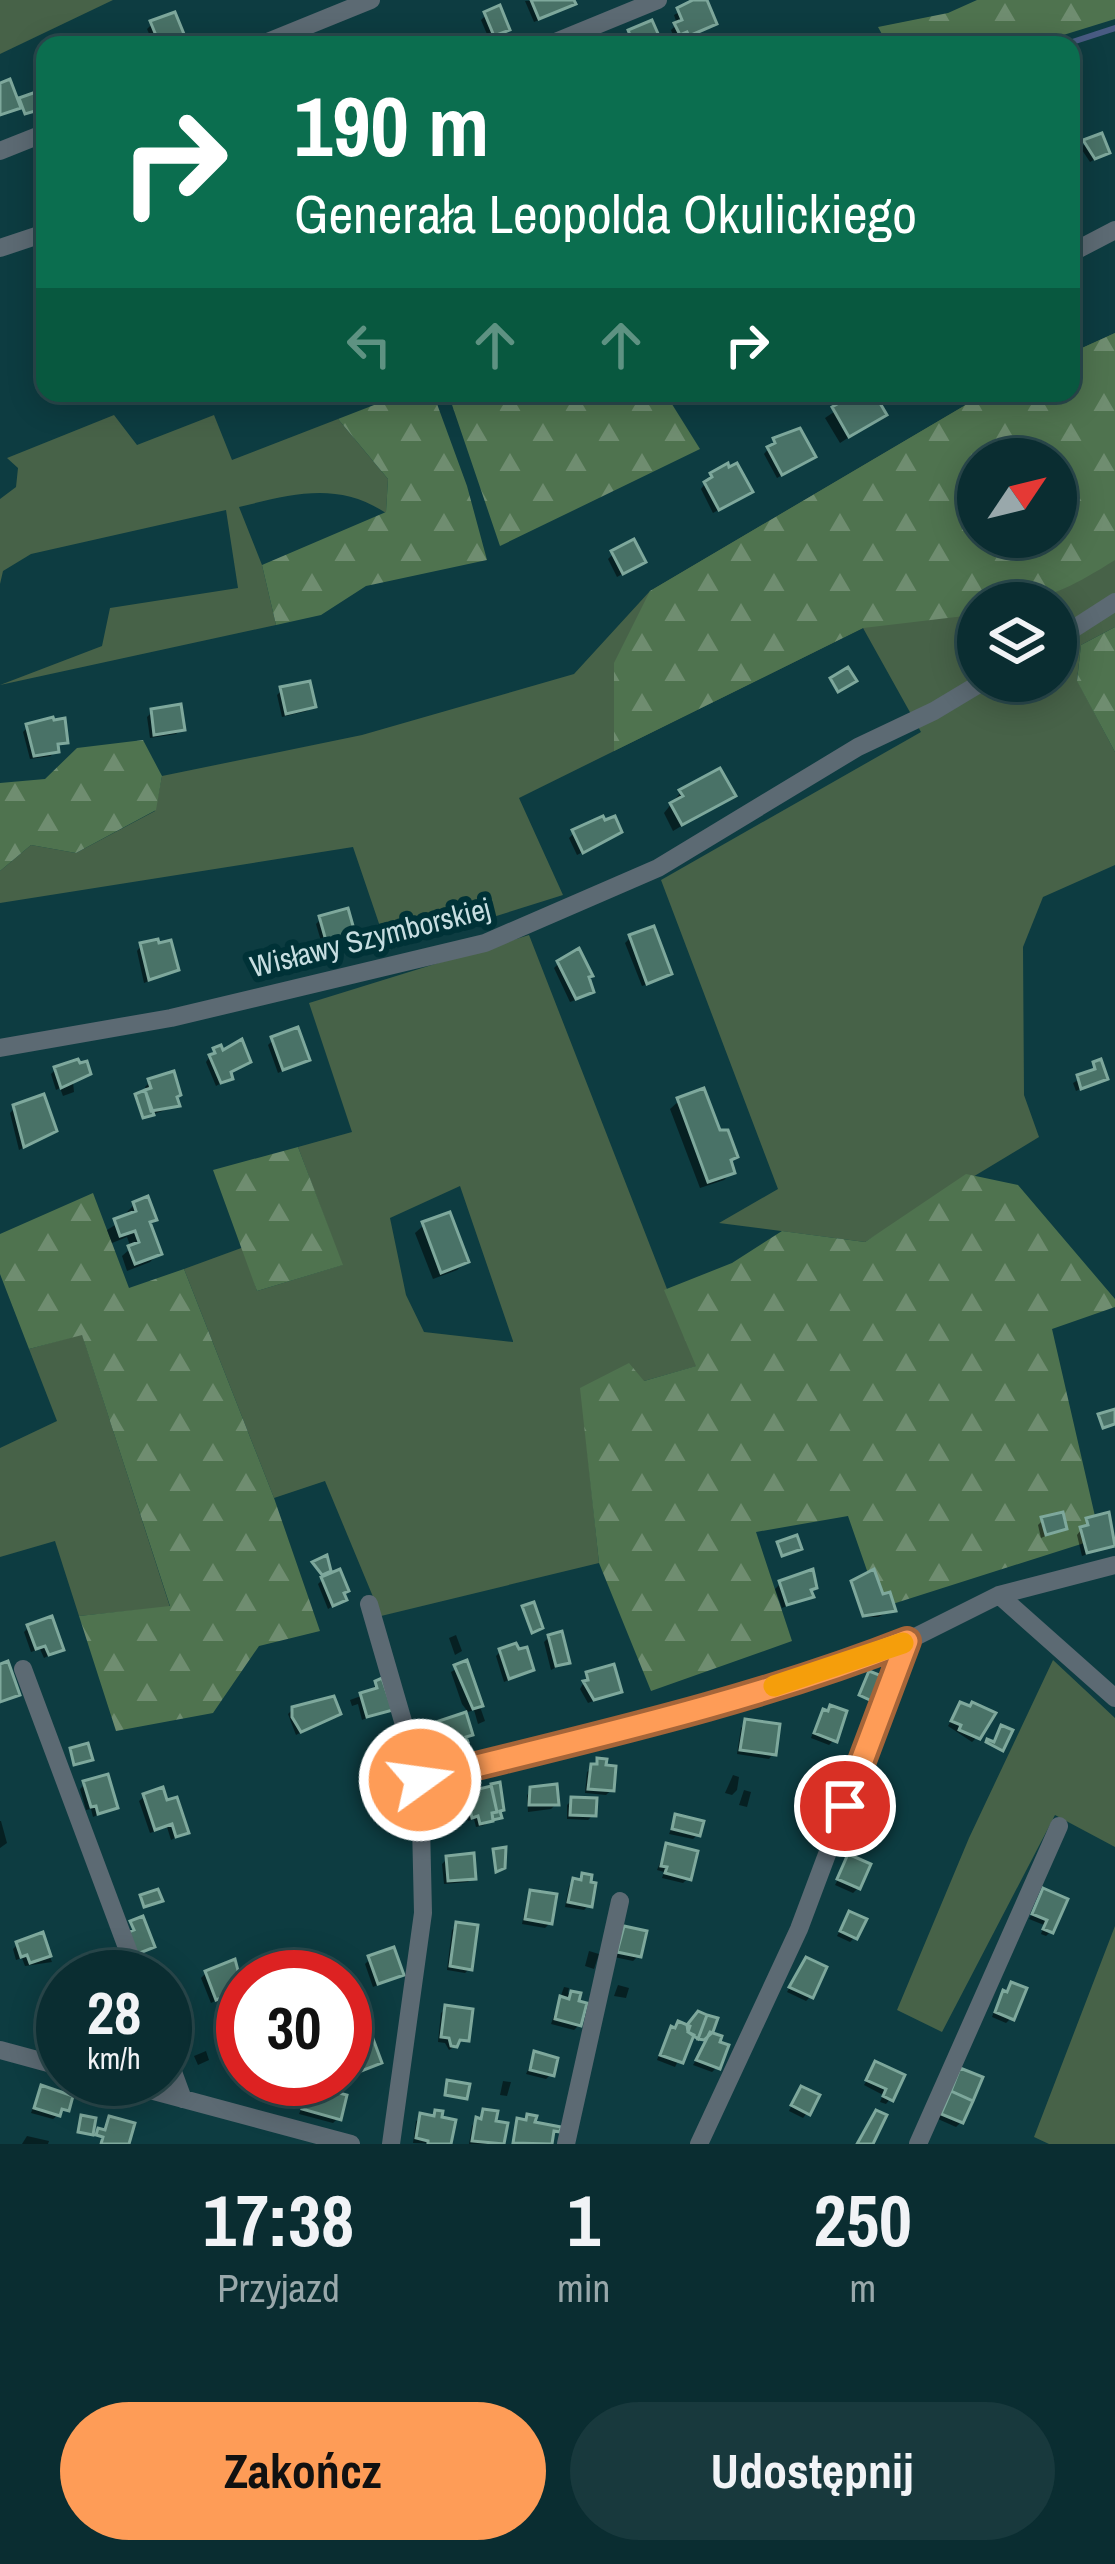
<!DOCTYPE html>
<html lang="pl">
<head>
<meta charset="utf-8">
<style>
	:root { --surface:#0a2d31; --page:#18393d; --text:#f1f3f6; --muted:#99a8ab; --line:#2a494d; --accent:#fe9c57 }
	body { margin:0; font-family:"Archivo Narrow",sans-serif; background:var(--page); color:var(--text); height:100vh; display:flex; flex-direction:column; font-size:45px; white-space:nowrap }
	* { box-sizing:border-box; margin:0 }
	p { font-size:39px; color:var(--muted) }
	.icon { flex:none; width:66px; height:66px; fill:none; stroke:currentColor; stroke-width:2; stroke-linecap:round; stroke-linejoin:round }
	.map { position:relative; height:2144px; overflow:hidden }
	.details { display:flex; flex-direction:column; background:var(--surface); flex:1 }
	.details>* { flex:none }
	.banner { position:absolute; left:36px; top:36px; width:1044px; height:366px; border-radius:24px; box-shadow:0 6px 30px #0003,0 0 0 3px var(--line); background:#0b6e4f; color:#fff; overflow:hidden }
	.needle { width:78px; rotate:55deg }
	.fabs { position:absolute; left:957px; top:438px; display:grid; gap:24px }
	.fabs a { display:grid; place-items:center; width:120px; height:120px; border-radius:50%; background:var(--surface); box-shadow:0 6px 30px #0003,0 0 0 3px var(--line); font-size:60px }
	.speed { position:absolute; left:36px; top:1950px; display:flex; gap:24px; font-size:60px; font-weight:700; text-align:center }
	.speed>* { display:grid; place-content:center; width:156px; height:156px; border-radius:50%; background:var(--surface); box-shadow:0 6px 30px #0003,0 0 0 3px var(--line); line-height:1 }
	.speed small { font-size:30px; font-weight:400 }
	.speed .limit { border:18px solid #d22; background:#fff; color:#111 }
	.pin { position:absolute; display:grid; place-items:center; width:102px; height:102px; color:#fff; margin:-51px; border:6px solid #fff; border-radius:50%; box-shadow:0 3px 12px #0007 }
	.me { position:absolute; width:132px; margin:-66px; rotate:76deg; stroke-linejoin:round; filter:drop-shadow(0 0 9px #0008) }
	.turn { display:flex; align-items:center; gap:42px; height:252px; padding:0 60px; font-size:54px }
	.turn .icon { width:156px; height:156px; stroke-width:2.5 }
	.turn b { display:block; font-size:84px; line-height:102px }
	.lanes { display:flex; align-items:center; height:114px; padding:0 60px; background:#0003; justify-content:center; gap:60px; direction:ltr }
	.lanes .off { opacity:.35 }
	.eta { display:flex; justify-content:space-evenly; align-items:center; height:204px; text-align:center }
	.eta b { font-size:72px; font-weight:800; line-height:84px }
	.primary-button { display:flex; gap:24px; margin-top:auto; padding:24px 60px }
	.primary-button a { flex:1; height:138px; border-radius:72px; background:var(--accent); color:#111; font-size:48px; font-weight:800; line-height:138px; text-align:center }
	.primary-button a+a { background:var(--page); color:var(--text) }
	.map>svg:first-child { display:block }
	.green { fill:#476248; fill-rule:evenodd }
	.forest { fill:url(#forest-firs); fill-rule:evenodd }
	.shadow { fill:#0007 }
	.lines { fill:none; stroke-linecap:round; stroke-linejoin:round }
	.stream { stroke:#495b83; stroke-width:6 }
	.building { fill:#497267; stroke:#7ea89c; stroke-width:3 }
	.minor { stroke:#5c6a73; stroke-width:18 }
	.route-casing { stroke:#a56539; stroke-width:30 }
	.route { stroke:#fe9c57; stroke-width:21 }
	.slow { stroke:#f59e0b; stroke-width:21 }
	.labels { text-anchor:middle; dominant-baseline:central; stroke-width:12; stroke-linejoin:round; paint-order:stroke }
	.street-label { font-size:30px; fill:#c7dee1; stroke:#003237 }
</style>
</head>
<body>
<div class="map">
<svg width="1115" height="2144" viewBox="0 0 1115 2144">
	<defs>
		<pattern id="forest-firs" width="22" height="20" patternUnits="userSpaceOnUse" patternTransform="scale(3)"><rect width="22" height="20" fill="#4f734f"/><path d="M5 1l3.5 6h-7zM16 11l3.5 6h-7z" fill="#6f8d70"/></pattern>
	</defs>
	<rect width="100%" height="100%" fill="#0d3c41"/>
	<path class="green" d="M0,0H113L0,54Z
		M1115,333V627L1081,645L1077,680L1115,752V865L1043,897L1023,947L1024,1095L1039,1137L865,1242L719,1223L778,1189L661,880L921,732L863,628L519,798L563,895L388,950L353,847L0,903V871L31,845L76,853L155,811L162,776L362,735L574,674L650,591L986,393H1071V353ZM978,459H1056V537H978ZM978,603H1056V681H978Z
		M114,415L137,445L214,415L232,460L338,419L388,479L386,513C337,481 293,494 239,507L262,565L276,625L0,685L102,646L110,608L238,588L226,510L31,554L3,571L0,584V499L16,487L18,468L7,458Z
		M529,935L697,1366L644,1381L581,1388L599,1563L381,1616L325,1481L274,1498L184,1269L244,1247L257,1291L342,1265L298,1147L352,1132L309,1003ZM460,1186L513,1341V1342L424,1332L406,1295L390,1218Z
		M82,1334L170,1607L79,1616L55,1541L0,1557V1448L57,1421L29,1349Z
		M1053,1660L1115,1718V1847L1055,1815L942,2032L897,2010L969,1838Z
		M1115,1926V2144H1049L1034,2137Z"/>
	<path class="forest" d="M977,0H1115V19L1031,45H888L878,27L948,13Z
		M1115,333V560C1062,593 1041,603 978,603V614L973,615L863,628L614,751V663L650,591L986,393H1071V353ZM1056,459V537H978V459Z
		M405,393H433L467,486L487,560L366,586L321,615L276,625L262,565L386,512L388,479L338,419Z
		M448,393H665L700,449L500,546Z
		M1115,627V752L1077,681L1081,645Z
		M143,740L162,776L156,810L76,853L31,845L0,871V783L45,779L77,748Z
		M298,1147L343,1265L257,1291L213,1170Z
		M966,1174L1018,1185L1115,1299V1307L1052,1329L1100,1538L880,1608L848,1516L756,1532L792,1641L651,1691L599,1563L580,1388L629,1363L644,1381L696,1366L664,1290L732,1263L782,1231L865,1242Z
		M93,1193L129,1288L184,1269L274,1498L320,1631L259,1646L213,1713L116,1731L79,1616L170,1606L82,1335L29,1349L0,1274V1234Z"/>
	<path class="shadow" d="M571,0L567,8L534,22L525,1Z
		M701,0L713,23L684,39L682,35L674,38L671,30L677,24L674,15Z
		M486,15L507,29L489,39L481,20Z
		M152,24L182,39L174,45H154L147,29Z
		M727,34L731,45H718L715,39Z
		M1101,137L1106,153L1090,162L1080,147Z
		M862,393H871L883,415L840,443L825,418Z
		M775,441L807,461L777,478L764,454Z
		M736,466L744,496L713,513L701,489L711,476Z
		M613,554L637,566L617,577L608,559Z
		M282,690L312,706L307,711L282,717L277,695Z
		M152,712L181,729L176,734L150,738L147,717Z
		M28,727L65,742L55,747L51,756L30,759L23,732Z
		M681,792L732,796L673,831L664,813Z
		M574,833L614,836L577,855L569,838Z
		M321,919L354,940L324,951L316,924Z
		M630,938L668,974L664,979L642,986L625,943Z
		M141,946L175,970L144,983L137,951Z
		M559,963L586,979L591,991L586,996L570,1002L554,968Z
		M273,1040L306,1059L278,1073L268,1045Z
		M214,1051L230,1078L216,1086L206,1062Z
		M1095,1064L1105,1078L1076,1091L1073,1083L1091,1073Z
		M56,1069L73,1082L74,1092L63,1096L60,1088L56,1090L51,1074Z
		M150,1082L174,1098L177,1106L142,1118L135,1098L147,1093L145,1087Z
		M679,1101L718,1134L735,1156L728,1163L732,1172L724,1180L700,1188L670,1109Z
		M15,1108L48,1135L19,1150L10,1113Z
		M134,1205L153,1219L148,1225L158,1254L150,1262L127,1271L122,1256L131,1248L127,1237L112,1243L107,1230L128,1217L126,1213Z
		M424,1225L466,1262L457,1270L433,1279L415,1233Z
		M1043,1520L1064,1528L1041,1538L1038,1525Z
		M1088,1521L1114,1545L1082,1556L1077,1535Z
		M323,1579L343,1600L328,1609L318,1584Z
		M780,1584L809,1591L810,1596L782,1608L775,1589Z
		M853,1584L881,1598L893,1610L878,1617H862Z
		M29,1627L61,1649L44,1658L40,1649L31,1652L24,1632Z
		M456,1635L462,1651L455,1655L449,1638Z
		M549,1637L566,1662L551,1670L544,1642Z
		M501,1651L531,1670L504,1682L496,1656Z
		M465,1664L485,1721L478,1724L474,1710L468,1712L462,1704L451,1672Z
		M588,1675L619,1691L588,1703L580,1689Z
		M376,1683L389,1709L362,1720L358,1704L352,1706L350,1700L372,1692Z
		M960,1705L977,1737L972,1742L948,1726Z
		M831,1708L834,1740L829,1745L811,1738L819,1717Z
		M293,1709L337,1713L296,1735L288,1714Z
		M746,1723L773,1754L769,1759L737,1754L741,1728Z
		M434,1726L470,1734L460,1746L437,1753L429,1731Z
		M598,1761L611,1790L606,1795L585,1793L587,1772Z
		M733,1775L739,1777L737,1790L732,1795L725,1793Z
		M85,1784L115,1807L93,1817L91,1809L86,1810L80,1789Z
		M492,1786L499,1811L492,1812L485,1825L476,1827L474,1819L468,1821L462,1799Z
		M532,1790L556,1804L551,1809L528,1812L527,1795Z
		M744,1790L751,1792L747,1807L739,1805Z
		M144,1797L186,1832L171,1840L167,1827L150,1833L139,1801Z
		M572,1800L593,1815L588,1820L567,1819V1805Z
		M676,1818L698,1834L693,1839L669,1834Z
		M1,1821L7,1843L0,1848V1821Z
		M667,1846L688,1878L683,1883L662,1878L664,1872L657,1870Z
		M849,1858L858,1888L853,1893L835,1885Z
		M447,1859L473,1877L468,1882L444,1884L442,1864Z
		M583,1876L589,1905L584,1910L565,1907L569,1886Z
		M1044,1892L1051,1931L1046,1936L1041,1934L1044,1925L1029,1919Z
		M532,1893L550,1923L545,1928L522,1924L527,1898Z
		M849,1914L855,1937L850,1942L837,1936Z
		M457,1925L470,1968L465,1973L447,1970L452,1930Z
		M625,1929L638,1956L633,1961L614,1957Z
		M41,1936L52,1962L25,1966L22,1958L16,1960L13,1949L17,1945Z
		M589,1951L599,1954L594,1969L585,1966Z
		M370,1959L401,1974L373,1987L365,1964Z
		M802,1965L811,1996L806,2001L787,1992Z
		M206,1973L242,1988L211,2003L201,1978Z
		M618,1985L629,1988L626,1998L614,1996Z
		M1012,1985L1011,2018L1006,2023L992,2017L999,1998Z
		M564,1987L569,1988L568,1993L577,1995L579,2025L574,2030L551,2024Z
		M446,2008L466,2039L449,2050L445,2043L438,2042L441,2013Z
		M691,2020H713L699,2040L690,2037L675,2067L657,2060L667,2034L671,2029L687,2028Z
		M711,2035L717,2067L712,2072L693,2065Z
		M243,2045V2077L240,2078L233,2058Z
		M347,2049L379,2062L351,2076L345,2062Z
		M206,2051L209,2060L198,2065L194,2056Z
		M535,2055L551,2074L546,2079L526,2074Z
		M876,2065L890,2099L886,2104L880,2102L883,2095L864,2085Z
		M956,2077L961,2122L956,2127L938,2119Z
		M503,2081L511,2082L507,2096L500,2095Z
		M41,2088L66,2109L53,2119L31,2113Z
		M310,2088L338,2118L333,2123L299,2114Z
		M797,2094L807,2113L803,2118L789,2111Z
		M484,2112L492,2123L504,2126L501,2144H469L472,2126Z
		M436,2113L448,2144L413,2143L416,2121Z
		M27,2136L49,2141L48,2144H22Z"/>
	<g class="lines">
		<path class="stream" d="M1063,45L1115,28"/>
	</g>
	<path class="building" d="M531,0H574L576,4L539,19Z
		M707,0L717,24L689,36L687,32L680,35L674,23L682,20L677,8L693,0Z
		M500,5L510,30L494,36L484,12Z
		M175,12L186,39L160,45L150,21Z
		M652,20L663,45H634L628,30Z
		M10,79L21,108L0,115V83Z
		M36,92L42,109L25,114L19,98Z
		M1102,133L1110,153L1095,159L1083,140Z
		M856,393H874L887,415L849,437L832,407Z
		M800,428L816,457L782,475L767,447L775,443L773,438Z
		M728,463L729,467L737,463L753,492L719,510L704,482L712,477L710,473Z
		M634,539L646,562L623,574L611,551Z
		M848,667L857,681L838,692L830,678Z
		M310,681L316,707L286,714L280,687Z
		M181,704L185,730L154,735L151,709Z
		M53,717L54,720L65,718L68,743L58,744L59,752L34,756L26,724Z
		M720,768L736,796L682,825L670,803L683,796L679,790Z
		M603,816L605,820L615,816L622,832L583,853L572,830Z
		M348,908L357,940L328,948L319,916Z
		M654,926L672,974L647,984L629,935Z
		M158,939L159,943L171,940L179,970L149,980L140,943Z
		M579,948L593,976L589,977L594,992L576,999L557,961Z
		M298,1027L310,1060L283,1070L271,1037Z
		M242,1039L251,1062L231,1072L233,1079L221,1083L209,1055L215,1053L213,1048L221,1045L223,1050Z
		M78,1059L80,1063L87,1061L91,1074L61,1088L54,1067Z
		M1101,1059L1108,1079L1081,1089L1077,1075L1095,1069L1093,1062Z
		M174,1071L181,1095L177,1097L180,1106L151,1111L145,1090L151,1088L148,1079Z
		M704,1088L720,1130H728L738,1157L731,1160L735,1173L708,1182L677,1098Z
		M145,1090L154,1115L143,1118L135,1094Z
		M44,1094L57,1131L24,1147L13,1105Z
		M148,1196L157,1220L150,1222L162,1254L135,1264L128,1246L139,1242L135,1231L120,1236L114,1219L136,1211L133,1202Z
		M450,1212L469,1262L441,1273L422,1222Z
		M1115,1409V1424L1103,1428L1098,1414Z
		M1063,1512L1067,1529L1046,1535L1041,1517Z
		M1109,1512L1115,1546L1087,1553L1080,1527L1088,1525L1086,1518Z
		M797,1535L802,1549L782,1556L777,1542Z
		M327,1555L331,1571L322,1575L312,1562Z
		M340,1569L349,1591L344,1593L347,1600L333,1606L321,1577Z
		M813,1569L817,1588L811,1590L814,1597L787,1605L779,1581Z
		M874,1569L883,1594L890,1592L896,1611L863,1616L851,1581Z
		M534,1602L543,1628L532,1633L522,1606Z
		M52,1616L64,1650L49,1655L45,1646L36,1649L27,1625Z
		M562,1631L570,1663L556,1666L548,1635Z
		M516,1643L519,1649L527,1647L534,1670L509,1679L499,1649Z
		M467,1660L483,1706L473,1709L454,1665Z
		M8,1661L20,1695L0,1702V1664Z
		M614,1664L622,1692L594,1700L583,1681L588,1680L586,1672Z
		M869,1671L882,1676L872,1701L859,1695Z
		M382,1678L393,1710L367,1717L360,1693L377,1688L375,1681Z
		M334,1696L341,1714L301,1732L292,1717V1707Z
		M960,1702L970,1706L972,1702L996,1713L980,1739L959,1730L961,1725L951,1721Z
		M830,1705L847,1711L837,1742L814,1733L823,1709L828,1711Z
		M466,1712L473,1735L466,1737L468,1742L441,1750L433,1723Z
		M745,1719L780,1724L776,1755L740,1750Z
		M1001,1725L1013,1730L1003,1751L986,1742L987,1739L994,1742Z
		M88,1743L93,1760L74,1765L70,1748Z
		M597,1758L607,1759L606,1765L616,1766L614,1791L588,1789L591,1764H597Z
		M108,1774L118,1808L98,1814L96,1806L91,1807L83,1781Z
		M500,1782L504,1810L500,1811L502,1818L493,1820L492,1813L497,1812L491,1784Z
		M557,1784L559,1805H529L530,1787Z
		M491,1786L497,1812L492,1813L493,1821L480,1824L478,1816L472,1818L466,1792Z
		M163,1787L167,1800L177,1797L189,1833L176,1837L172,1824L155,1830L143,1794Z
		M571,1797L597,1798L596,1816L570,1815Z
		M675,1814L704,1821L700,1836L672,1829Z
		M666,1843L698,1851L691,1880L665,1873L667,1867L661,1866Z
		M506,1847L505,1868L496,1872L493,1849Z
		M474,1853L476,1879L448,1881L446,1856Z
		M848,1854L871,1864L860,1889L837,1879Z
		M582,1873L592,1875L591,1882L596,1883L592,1907L568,1902L573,1878L581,1880Z
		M1043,1888L1068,1899L1053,1933L1043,1929L1047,1920L1032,1914Z
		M158,1889L163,1901L144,1907L140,1895Z
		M530,1890L557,1894L552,1924L525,1919Z
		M849,1911L867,1919L857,1939L840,1931Z
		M143,1916L155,1947L132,1956L123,1934L134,1930L130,1921Z
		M456,1922L478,1925L472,1970L450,1966Z
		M624,1926L647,1931L641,1957L617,1952Z
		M43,1932L51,1956L30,1963L27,1955L21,1957L16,1942Z
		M394,1947L404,1975L378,1984L368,1956Z
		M806,1957L827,1967L813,1998L789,1987Z
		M235,1959L243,1990L216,2000L205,1971Z
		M1011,1982L1027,1988L1014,2020L995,2012L1003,1990L1007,1992Z
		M571,1991L581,1993L579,2001L587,2003L581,2026L555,2019L560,1996L569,1999Z
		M445,2005L473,2009L469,2041L460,2040L457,2047L451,2046L449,2038L441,2037Z
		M698,2011L707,2015L698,2039L688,2032L687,2025Z
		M707,2015L718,2018L713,2032L704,2040L698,2039Z
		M678,2021L690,2026L688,2032L694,2035L683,2063L660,2055L671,2026L675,2028Z
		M710,2032L722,2036L720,2042L729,2045L720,2069L696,2060Z
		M372,2036L382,2063L356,2073L345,2046Z
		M534,2051L558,2058L554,2076L530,2070Z
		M875,2061L905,2075L893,2101L883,2096L886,2089L866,2080Z
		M960,2068L983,2077L973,2101L951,2091Z
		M447,2080L470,2084L467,2099L445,2095Z
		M41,2085L73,2096L69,2111L62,2109L60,2116L34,2108Z
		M309,2085L347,2095L341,2120L302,2109Z
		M801,2086L820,2095L810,2115L791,2105Z
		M951,2091L973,2101L963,2123L941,2114Z
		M483,2109L498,2111L496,2121L508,2123L504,2144L472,2141L476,2117L481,2119Z
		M435,2110L443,2111L442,2117L456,2120L451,2144H428V2141L416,2138L420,2113L434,2116Z
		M876,2110L887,2115L873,2144H857Z
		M527,2114L537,2116L535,2122L561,2127L560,2132L554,2131L552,2144L513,2143L517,2118L526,2120Z
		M81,2115L96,2118L93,2135L78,2132Z
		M109,2116L135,2123L129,2144H101L103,2137L96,2135L98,2128L105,2130Z"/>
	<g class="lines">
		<path class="minor" d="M260,45L371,0
			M548,45L658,0
			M0,151L45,133
			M0,248L45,233
			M1071,253L1115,230
			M1056,640L1115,602
			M0,1048L171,1018L485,943L658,868L858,747L934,711L984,681
			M999,1595L1115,1698
			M369,1604L420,1780L423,1913L391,2144
			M23,1669L138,1977
			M420,1780C583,1739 750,1703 907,1641
			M0,2050L63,2067
			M165,2050L183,2099
			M109,2079L351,2144
			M566,2144L620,1901
			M699,2144L799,1929L907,1641L999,1595L1115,1565
			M918,2144L1059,1826"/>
	</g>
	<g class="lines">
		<defs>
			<path id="route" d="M420,1780C583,1739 749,1703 907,1641L845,1806"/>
		</defs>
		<use href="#route" class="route-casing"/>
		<use href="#route" class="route"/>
		<path class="slow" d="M774,1686L903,1643"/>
	</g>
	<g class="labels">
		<g class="street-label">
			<text transform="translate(370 937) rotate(-14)">Wisławy Szymborskiej</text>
		</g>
	</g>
</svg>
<div class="fabs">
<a><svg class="needle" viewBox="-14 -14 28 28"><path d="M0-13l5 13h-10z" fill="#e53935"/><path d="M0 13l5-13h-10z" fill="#99a8ab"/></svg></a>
<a><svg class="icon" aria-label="layers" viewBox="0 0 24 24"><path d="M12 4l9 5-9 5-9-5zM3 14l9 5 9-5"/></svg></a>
</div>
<div class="speed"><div>28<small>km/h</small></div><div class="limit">30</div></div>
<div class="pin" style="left:845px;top:1806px;background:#d93025"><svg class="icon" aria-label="arrive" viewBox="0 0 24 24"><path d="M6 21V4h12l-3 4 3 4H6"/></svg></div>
<svg class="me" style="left:420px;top:1780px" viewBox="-20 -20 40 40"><circle r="17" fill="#fe9c57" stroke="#fff" stroke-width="3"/><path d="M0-11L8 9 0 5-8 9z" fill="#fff"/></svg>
<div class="banner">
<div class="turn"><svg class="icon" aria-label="right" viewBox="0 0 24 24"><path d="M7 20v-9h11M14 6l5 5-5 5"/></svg><div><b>190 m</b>Generała Leopolda Okulickiego</div></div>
<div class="lanes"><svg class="icon off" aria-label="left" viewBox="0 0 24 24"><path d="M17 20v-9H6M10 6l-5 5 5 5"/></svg><svg class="icon off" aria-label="ahead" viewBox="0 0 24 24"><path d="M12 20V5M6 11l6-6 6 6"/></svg><svg class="icon off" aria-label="ahead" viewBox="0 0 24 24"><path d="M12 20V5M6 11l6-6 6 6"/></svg><svg class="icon" aria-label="right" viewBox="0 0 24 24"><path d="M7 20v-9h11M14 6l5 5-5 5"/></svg></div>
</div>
</div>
<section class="details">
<div class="eta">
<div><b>17:38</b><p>Przyjazd</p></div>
<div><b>1</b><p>min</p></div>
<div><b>250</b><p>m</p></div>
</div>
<div class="primary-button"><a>Zakończ</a><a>Udostępnij</a></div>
</section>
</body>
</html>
